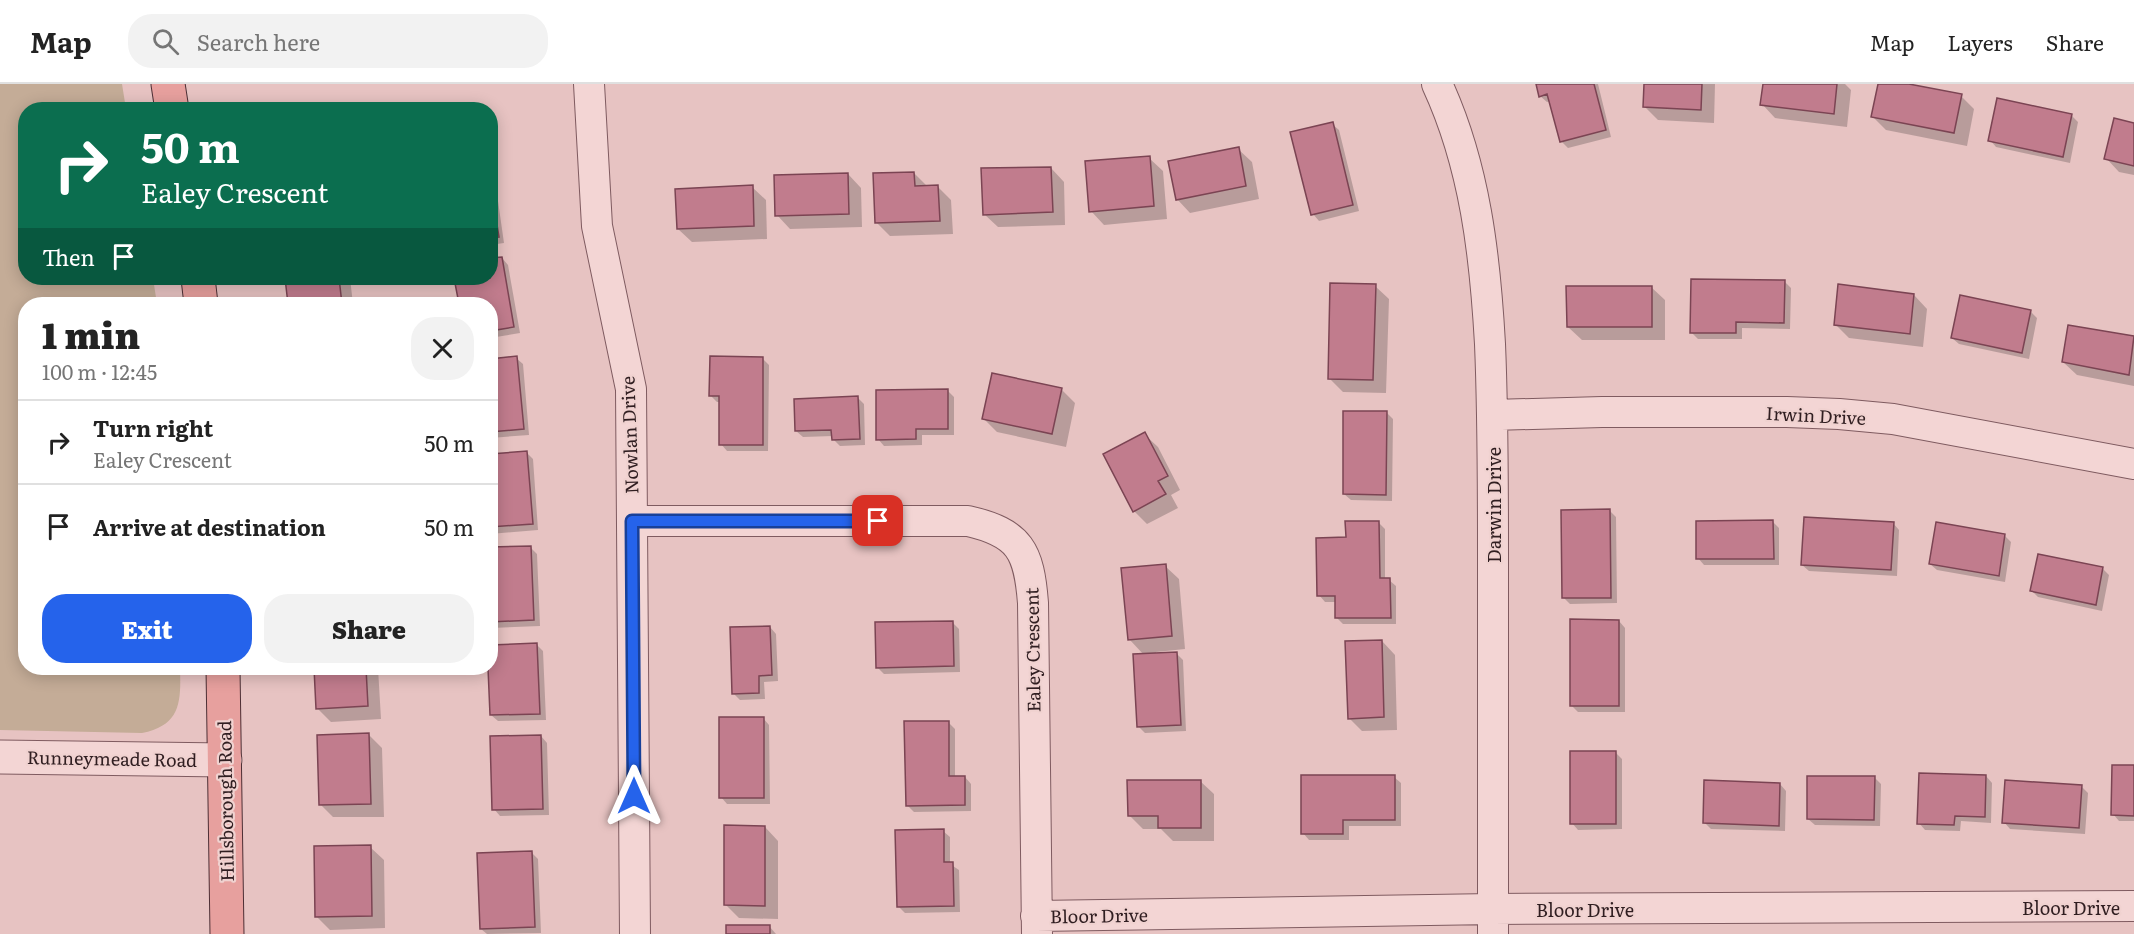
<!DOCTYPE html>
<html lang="en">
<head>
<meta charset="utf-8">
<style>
	:root { --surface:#fff; --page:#f2f2f2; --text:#222; --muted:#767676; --line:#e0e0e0; --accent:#2563eb }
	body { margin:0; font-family:Literata,serif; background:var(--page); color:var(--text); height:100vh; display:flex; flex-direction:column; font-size:22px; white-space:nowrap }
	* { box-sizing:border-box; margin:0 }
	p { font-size:20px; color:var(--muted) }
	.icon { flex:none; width:33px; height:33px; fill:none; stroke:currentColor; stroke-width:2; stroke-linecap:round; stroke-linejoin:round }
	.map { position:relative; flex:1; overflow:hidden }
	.sheet { position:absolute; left:18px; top:213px; width:480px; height:378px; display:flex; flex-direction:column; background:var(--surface); border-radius:24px; box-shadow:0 3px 15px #0003 }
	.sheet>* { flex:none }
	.guide { position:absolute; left:18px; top:18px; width:480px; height:183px; border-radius:24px; box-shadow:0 3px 15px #0003; background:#0b6e4f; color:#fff; overflow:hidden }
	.pin { position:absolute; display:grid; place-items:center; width:51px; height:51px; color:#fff; margin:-26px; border-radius:12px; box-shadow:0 3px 9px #0006 }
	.me { position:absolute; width:66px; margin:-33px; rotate:0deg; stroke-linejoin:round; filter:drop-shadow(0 0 4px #0008) }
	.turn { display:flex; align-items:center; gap:21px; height:126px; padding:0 24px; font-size:27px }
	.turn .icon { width:78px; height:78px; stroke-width:2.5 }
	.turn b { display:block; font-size:42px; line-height:51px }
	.then { display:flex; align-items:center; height:57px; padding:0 24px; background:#0003; gap:12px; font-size:22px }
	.round { display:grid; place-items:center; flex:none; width:63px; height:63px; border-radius:24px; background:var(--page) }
	.head { display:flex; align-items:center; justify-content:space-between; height:102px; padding:0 24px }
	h1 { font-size:36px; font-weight:800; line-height:45px }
	.button { display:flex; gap:12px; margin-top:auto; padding:12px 24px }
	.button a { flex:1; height:69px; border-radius:24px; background:var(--accent); color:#fff; font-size:24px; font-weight:800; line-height:69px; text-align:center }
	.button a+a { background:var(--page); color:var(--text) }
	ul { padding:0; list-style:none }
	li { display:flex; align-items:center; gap:18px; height:84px; padding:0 24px; border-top:2px solid var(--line) }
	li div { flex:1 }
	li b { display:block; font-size:22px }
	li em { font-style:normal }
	header { display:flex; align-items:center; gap:36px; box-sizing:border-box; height:84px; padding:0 30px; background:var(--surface); border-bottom:2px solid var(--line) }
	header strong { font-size:28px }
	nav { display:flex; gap:33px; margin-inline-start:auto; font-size:21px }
	.search { width:420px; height:54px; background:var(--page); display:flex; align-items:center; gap:15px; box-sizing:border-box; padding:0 21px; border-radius:24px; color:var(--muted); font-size:22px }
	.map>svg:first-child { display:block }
	.green { fill:#c4ac97 }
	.shadow { fill:#0003 }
	.building { fill:#c17c8d; stroke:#7b4453; stroke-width:1.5 }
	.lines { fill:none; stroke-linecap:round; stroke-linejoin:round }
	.minor-casing { stroke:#7f5b60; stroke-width:32 }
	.tertiary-casing { stroke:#7f5b60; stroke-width:35 }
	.primary-casing { stroke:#4d2f35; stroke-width:35 }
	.minor { stroke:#f3d5d4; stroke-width:30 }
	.tertiary { stroke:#f3d5d4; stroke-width:33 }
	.primary { stroke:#e7a09e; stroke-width:33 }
	.route-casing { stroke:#184099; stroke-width:15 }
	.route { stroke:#2563eb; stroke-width:10 }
	.labels { text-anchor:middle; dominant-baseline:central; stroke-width:4.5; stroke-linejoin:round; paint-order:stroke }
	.street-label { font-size:18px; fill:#301e21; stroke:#f0d2d0 }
</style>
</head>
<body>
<header>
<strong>Map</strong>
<div class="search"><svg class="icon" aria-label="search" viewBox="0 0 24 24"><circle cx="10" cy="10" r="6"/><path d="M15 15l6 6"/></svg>Search here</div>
<nav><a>Map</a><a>Layers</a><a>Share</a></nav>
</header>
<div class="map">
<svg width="2134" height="850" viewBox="0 0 2134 850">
	<rect width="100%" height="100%" fill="#e7c3c2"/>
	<path class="green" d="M0,0H122L126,25L26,26V194H153L157,220H26V584H180C181,618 181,641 142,649L0,646Z"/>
	<path class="shadow" d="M1537,0H1598L1611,53L1568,64L1561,57L1551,17L1547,18L1540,12Z
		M1645,0H1715L1714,39L1658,36L1644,22Z
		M1764,0H1845L1851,6L1847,43L1775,34L1762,20Z
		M1879,0H1901L1961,12L1974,25L1967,62L1886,46L1873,33Z
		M1998,16L2072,32L2078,38L2070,79L1996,63L1990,56Z
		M1332,40L1339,46L1359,127L1319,137L1313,130Z
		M2134,41V91L2119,88L2106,74Z
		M1238,65L1252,78L1259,115L1190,129L1177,115Z
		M1149,74L1163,87L1167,135L1104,141L1091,127Z
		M1051,84L1064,98L1065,141L998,143L984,130Z
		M490,85L494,89L504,159L490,161Z
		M914,89L928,103H938L951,116L953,150L890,152L876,138Z
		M848,90L861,104L862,143L790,145L777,131Z
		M752,103L766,116L767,155L692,158L678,145Z
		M502,174L508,181L520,249L490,254V220H460L456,194H490Z
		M287,194H350L353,220H290Z
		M1784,197L1791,204L1790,245L1742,244V255H1698L1691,248Z
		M1375,202L1389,215L1386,309L1343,308L1329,294Z
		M1651,203L1665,216V256H1582L1568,243Z
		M1914,211L1927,225L1923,263L1849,254L1835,240Z
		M2030,227L2037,234L2029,275L1959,260L1952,254Z
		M2070,242L2134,254V302L2077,291L2063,278Z
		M516,274L523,280L529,351L490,354V276Z
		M762,274L769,281L768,367H727L721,360V318H717L711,312Z
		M993,291L1062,306L1075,319L1066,363L997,348L983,334Z
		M947,306L954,313V351H922V361L884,362L878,355Z
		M857,313L864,320L865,361L840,362L833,355V352L803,353L796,347Z
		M1386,328L1393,335L1392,417L1351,416L1344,410Z
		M1144,350L1158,363L1180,406L1171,411L1178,424L1147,440L1134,427Z
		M526,368L533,375L538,446L490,450V371Z
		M1609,426L1616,433L1617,519L1570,520L1564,514Z
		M1378,438L1385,445V496H1389L1396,502V540H1343L1337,534V518H1325L1319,511L1347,455Z
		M1773,438L1779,444V481H1704L1698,474Z
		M1893,439L1899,446L1897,492L1809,487L1802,481Z
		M2005,452L2011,458L2005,498L1937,486L1930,480Z
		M530,463L537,470L540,542L490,544V465Z
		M2039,472L2103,485L2109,491L2102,527L2038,513L2032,507Z
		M1165,482L1179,495L1185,565L1156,568V570L1176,569L1183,576L1186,647L1145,649L1138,642L1144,571L1129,555Z
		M1619,537L1625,544V628H1578L1571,621Z
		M952,538L959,545L960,588L884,590L877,583Z
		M770,543L776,550L778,597L764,598L765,615L740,616L733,609Z
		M1382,557L1395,571L1397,646L1362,647L1349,634Z
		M536,560L543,567L546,636L498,637L491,631L489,584Z
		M316,584H378L381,635L331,638L317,624Z
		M763,634L769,641L770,720H727L721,713Z
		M948,638L955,645V694L965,693L971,700V727L914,728L907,721Z
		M369,651L382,664L384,733H333L320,720Z
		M541,652L547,659L549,731L500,732L494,725Z
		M1615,668L1622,675V745L1578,746L1572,739Z
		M2134,683V737H2119L2113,730Z
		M1986,692L1992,699L1991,739L1961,737L1960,747L1925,746L1919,739Z
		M1394,693L1401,699V742H1349V756H1309L1303,749Z
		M1874,693L1881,700L1880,742L1815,741L1808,735Z
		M1200,697L1214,710V757H1173L1161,745H1143L1129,731Z
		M1780,700L1786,707L1785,747L1711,745L1704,738Z
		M2081,702L2088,709L2085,750L2010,745L2004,738Z
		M765,743L778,757V835L739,834L726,821Z
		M943,747L950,753V780L959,786L960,828L905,829L899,823Z
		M370,763L384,776L385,844L330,846L316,832Z
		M532,769L538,775L541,849L487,850L481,845Z
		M769,842L776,850H728Z"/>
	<path class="building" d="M1536,0H1594L1606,46L1560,58L1547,10L1539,13Z
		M1644,0H1702L1701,26L1643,23Z
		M1763,0H1837L1834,30L1760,21Z
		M1878,0H1909L1962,10L1954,49L1871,33Z
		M1997,14L2072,30L2063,73L1988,57Z
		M2114,34L2134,39V82L2104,75Z
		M1333,38L1353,121L1311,131L1290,48Z
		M1239,63L1246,102L1176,116L1168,77Z
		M1150,72L1154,122L1089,128L1085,77Z
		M1051,83L1053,128L983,131L981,84Z
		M914,88L915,102L938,101L940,137L875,139L873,89Z
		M848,89L849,130L775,132L774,91Z
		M490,97L499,153L490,154Z
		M753,101L754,142L677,145L675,105Z
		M502,173L514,243L490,247V220H459L454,194H490V174Z
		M285,194H339L342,220H288Z
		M1691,195L1785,196L1784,239L1736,238V249H1690Z
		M1330,199L1376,200L1373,296L1328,295Z
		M1838,200L1914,210L1910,250L1834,241Z
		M1566,202H1652V243H1567Z
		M1960,211L2031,226L2022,269L1951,254Z
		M2068,241L2134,252L2129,291L2062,278Z
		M517,272L524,345L490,348V275Z
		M710,272L763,273V361H719V312H709Z
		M992,289L1062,304L1052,350L982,335Z
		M948,305V345H916V355L876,356V306Z
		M858,312L860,355L832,356L831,346L795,347L794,315Z
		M1343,327H1387L1386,411L1343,410Z
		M1145,348L1168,392L1158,397L1166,410L1133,428L1103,370Z
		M527,367L533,440L490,443V370Z
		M1610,425L1611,514H1562L1561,426Z
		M1804,433L1894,438L1891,486L1801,481Z
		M1773,436L1774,475H1696V437Z
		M1345,437H1379L1380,494H1390L1391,534H1335V512H1317L1316,454L1346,453Z
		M1936,438L2005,450L1999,492L1929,480Z
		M531,462L534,536L490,538V463Z
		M2038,470L2103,483L2096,521L2030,507Z
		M1166,480L1172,552L1128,556L1121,484Z
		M1570,535L1619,536V622H1570Z
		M953,537L954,582L876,584L875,538Z
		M770,542L772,591L759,592V609L732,610L730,543Z
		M1382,556L1384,633L1348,635L1345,557Z
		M537,559L540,630L490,631L488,584H490V561Z
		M1177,568L1181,641L1137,643L1133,570Z
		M314,584H366L368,622L316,625Z
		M719,633H764V714H719Z
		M904,637H949V692H965V721L906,722Z
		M369,649L371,720L319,721L317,651Z
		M541,651L543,725L492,726L490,652Z
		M1570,667H1616V740H1570Z
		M2112,681H2134V732L2111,731Z
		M1919,689L1986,691L1985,733L1955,732L1954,741L1917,740Z
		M1301,691H1395V736H1343V750H1301Z
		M1807,692H1875L1874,736L1807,735Z
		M1127,696H1201V744H1158V732H1128Z
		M1704,696L1780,699L1779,742L1703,739Z
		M2005,696L2082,701L2079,744L2002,739Z
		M724,741L765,742V822L724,821Z
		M944,745V778H953L954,822L897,823L895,746Z
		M371,761L372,832L315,833L314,762Z
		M532,767L535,843L480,845L477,769Z
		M726,841H770V850H726Z"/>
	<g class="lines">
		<defs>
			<path id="minor" d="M589,0L597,142L631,305L635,850
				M1437,0C1475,82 1485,171 1490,260C1493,330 1493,399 1493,469C1493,596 1493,723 1493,850
				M1493,331L1602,328H1787L1839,330L1893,335L2134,380
				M632,437H968C1020,449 1029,467 1033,519L1037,850
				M1036,832L1493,825L2134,822"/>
			<path id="tertiary" d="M0,673L225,676"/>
			<path id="primary" d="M168,0L172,26
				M198,194L201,220
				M223,584L227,850"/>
		</defs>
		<use href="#minor" class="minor-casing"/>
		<use href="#tertiary" class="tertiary-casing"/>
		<use href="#primary" class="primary-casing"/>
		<use href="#minor" class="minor"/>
		<use href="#tertiary" class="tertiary"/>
		<use href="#primary" class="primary"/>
	</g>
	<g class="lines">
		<defs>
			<path id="route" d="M634,712L632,437H878"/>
		</defs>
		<use href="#route" class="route-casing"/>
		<use href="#route" class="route"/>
	</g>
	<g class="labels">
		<g class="street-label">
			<text transform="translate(1816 331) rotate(3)">Irwin Drive</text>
			<text transform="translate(629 351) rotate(-92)">Nowlan Drive</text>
			<text transform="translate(1493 421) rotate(-90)">Darwin Drive</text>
			<text transform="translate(1032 566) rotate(-91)">Ealey Crescent</text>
			<text transform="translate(112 674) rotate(1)">Runneymeade Road</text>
			<text transform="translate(225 717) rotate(-91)">Hillsborough Road</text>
			<text x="2071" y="823">Bloor Drive</text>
			<text x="1585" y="825">Bloor Drive</text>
			<text transform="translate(1099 831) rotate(-1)">Bloor Drive</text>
		</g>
	</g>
</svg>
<div class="pin" style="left:878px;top:437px;background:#d93025"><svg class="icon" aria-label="arrive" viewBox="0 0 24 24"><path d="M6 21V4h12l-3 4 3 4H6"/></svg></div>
<svg class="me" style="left:634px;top:712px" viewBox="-20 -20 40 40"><path d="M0-17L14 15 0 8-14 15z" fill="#2563eb" stroke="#fff" stroke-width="4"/></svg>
<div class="guide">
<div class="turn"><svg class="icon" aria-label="right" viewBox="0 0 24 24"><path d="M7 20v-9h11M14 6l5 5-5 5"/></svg><div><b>50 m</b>Ealey Crescent</div></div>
<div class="then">Then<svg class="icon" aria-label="arrive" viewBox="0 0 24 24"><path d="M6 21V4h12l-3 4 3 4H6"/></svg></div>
</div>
<section class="sheet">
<div class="head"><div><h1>1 min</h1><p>100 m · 12:45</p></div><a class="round"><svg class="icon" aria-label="close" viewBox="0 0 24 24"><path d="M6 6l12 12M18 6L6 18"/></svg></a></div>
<ul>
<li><svg class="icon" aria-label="right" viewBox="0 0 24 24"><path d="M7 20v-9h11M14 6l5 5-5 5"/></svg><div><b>Turn right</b><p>Ealey Crescent</p></div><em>50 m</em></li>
<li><svg class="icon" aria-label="arrive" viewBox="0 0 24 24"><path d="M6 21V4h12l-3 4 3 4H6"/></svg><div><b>Arrive at destination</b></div><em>50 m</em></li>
</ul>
<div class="button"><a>Exit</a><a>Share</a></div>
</section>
</div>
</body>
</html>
